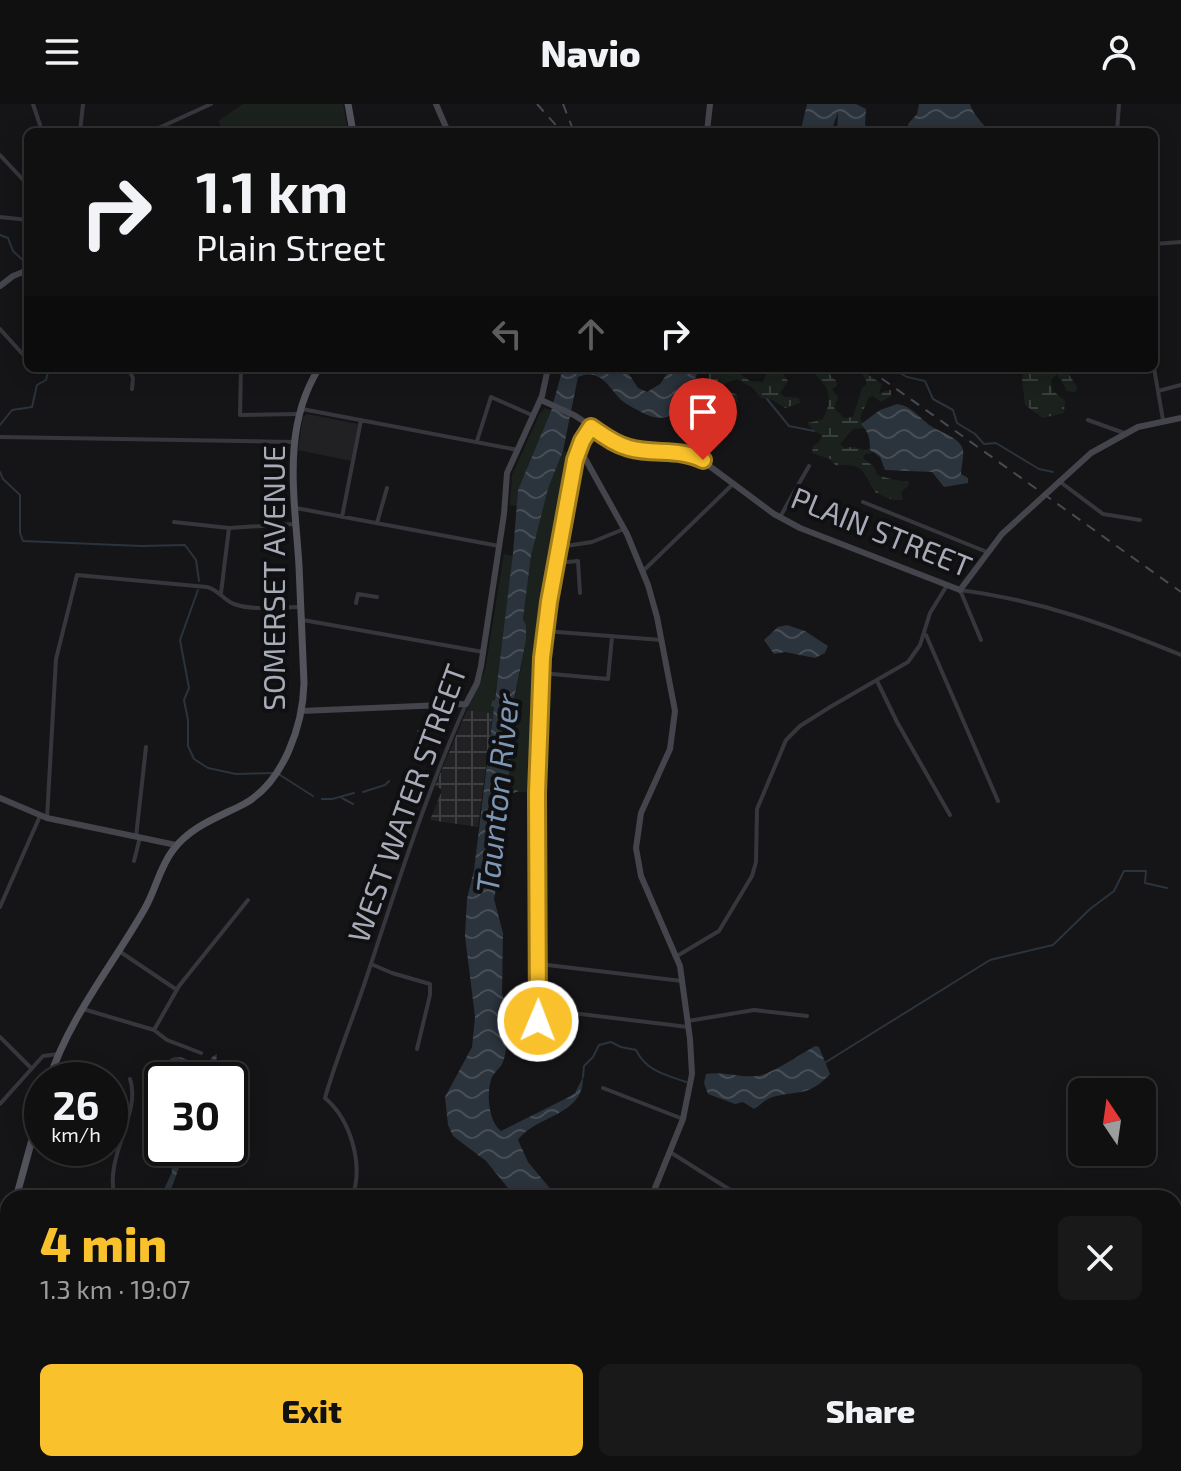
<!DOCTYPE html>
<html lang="en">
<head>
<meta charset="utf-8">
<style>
	:root { --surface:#101011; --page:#19191a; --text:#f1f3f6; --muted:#9c9d9f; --line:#303031; --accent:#f9c12b }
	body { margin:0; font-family:"Exo 2",sans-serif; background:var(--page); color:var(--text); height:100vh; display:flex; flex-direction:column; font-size:30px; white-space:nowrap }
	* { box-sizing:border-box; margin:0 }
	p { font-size:26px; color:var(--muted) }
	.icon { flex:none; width:44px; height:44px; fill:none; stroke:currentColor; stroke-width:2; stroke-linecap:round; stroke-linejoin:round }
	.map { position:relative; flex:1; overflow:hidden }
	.side { position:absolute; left:0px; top:1086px; width:1182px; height:282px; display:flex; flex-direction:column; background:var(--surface); border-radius:24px 24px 0 0; box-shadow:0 4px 20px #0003,0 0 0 2px var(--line) }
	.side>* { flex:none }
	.banner { position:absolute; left:24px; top:24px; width:1134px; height:244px; border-radius:12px; box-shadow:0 4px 20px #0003,0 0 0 2px var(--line); background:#101011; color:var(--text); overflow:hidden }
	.needle { width:52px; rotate:347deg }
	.buttons { position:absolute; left:1068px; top:974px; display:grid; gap:16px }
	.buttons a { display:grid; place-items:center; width:88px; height:88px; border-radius:12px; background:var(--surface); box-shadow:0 4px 20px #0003,0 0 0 2px var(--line); font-size:40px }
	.speed { position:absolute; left:24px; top:958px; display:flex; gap:16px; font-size:40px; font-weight:700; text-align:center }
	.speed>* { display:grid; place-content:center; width:104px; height:104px; border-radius:50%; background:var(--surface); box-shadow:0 4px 20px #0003,0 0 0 2px var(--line); line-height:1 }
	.speed small { font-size:20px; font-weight:400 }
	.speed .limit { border:4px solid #111; border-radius:12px; background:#fff; color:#111 }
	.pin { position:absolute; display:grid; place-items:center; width:68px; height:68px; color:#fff; margin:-82px -34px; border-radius:50% 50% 50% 0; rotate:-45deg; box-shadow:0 0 8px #0007 }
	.pin .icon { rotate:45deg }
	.me { position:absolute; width:88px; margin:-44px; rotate:1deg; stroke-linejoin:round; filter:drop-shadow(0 0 6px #0008) }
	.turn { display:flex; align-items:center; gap:28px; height:168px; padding:0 40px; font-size:36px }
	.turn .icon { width:104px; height:104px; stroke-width:2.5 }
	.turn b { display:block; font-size:56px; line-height:68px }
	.lanes { display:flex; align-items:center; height:76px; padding:0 40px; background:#0003; justify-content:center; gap:40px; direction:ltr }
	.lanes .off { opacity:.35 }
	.round { display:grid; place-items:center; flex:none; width:84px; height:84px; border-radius:12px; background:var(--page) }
	.headline { display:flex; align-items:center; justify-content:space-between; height:136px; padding:0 40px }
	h1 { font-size:48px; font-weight:800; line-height:60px; color:var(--accent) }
	.primary-button { display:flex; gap:16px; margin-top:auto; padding:16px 40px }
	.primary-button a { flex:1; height:92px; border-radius:12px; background:var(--accent); color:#111; font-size:32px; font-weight:800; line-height:92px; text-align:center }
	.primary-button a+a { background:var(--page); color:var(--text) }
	header { display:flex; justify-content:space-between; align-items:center; height:104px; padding:0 40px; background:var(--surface); font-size:36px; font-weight:800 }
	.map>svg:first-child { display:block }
	.built { fill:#212124 }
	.industrial { fill:url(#industrial-grid) }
	.wetland { fill:url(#wetland-marsh) }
	.park { fill:#1b221d }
	.water { fill:url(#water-waves) }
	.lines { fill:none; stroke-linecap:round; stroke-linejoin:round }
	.stream { stroke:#2b333c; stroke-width:2 }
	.street { stroke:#36373c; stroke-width:4 }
	.secondary { stroke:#44454c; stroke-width:6 }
	.primary { stroke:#52535b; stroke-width:7 }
	.rail { stroke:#494a51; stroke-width:2; stroke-dasharray:10 8; stroke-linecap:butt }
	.route-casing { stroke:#a27d1c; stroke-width:20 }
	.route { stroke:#f9c12b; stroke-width:14 }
	.labels { text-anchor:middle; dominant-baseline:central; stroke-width:8; stroke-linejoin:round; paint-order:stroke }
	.street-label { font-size:30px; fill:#a7abb8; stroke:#101012 }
	.water-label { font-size:32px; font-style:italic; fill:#7c96b4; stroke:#101012 }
</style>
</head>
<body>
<header><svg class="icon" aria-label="menu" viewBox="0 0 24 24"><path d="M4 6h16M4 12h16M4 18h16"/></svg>Navio<svg class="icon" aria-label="person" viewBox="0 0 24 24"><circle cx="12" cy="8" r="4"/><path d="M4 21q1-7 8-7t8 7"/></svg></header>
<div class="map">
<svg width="1181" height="1367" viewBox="0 0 1181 1367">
	<defs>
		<pattern id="industrial-grid" width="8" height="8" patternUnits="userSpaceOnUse" patternTransform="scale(2)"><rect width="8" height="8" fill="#212124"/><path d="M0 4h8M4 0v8" fill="none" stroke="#3e3f42"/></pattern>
		<pattern id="wetland-marsh" width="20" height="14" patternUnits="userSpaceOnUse" patternTransform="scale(2)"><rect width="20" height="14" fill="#1b221d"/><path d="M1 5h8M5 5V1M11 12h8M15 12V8" fill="none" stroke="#393f3c"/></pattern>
		<pattern id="water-waves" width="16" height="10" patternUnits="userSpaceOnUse" patternTransform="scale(2)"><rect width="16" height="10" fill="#2b333c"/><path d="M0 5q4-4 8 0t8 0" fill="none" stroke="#474e56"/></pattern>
	</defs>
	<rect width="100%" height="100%" fill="#151517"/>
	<path class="built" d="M307,310L358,320L351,357L298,346L303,313Z"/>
	<path class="industrial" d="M467,606L493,609L478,723L430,716L441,689V685L435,682Z"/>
	<path class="wetland" d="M708,264H746L741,271L750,277L763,278L767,268L773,270L782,268L788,277L780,289L785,293L799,294L800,299L785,304L773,296L761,294L753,284L737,275L724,280V284L737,291L738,299H733L709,275Z
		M814,264H824L837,278V282L832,285L838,293L834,304L844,314L853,313L862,284L866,281V276L858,264L882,280L879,289L891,286V292L881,298L873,292L869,293L860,314L864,324L853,325L840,340L844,344L853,343L866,346L870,344L872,349L865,350L863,354L874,363L877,371C887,374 899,378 909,377V381L901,388L903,396H893L876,389C864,372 865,357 836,362L830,355L812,349L813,342L820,337L822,331L814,327L807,319L822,316C828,307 832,292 825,282C820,274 815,274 814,264Z
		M1024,264H1081L1068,269L1077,283L1076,288L1067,287L1057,270L1051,276L1052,286L1065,297L1064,309L1043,314L1025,301L1022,274Z"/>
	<path class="park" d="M243,0H343L348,28H212L221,22L218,17Z
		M545,304L551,307L518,386L517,402L510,401L512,371L540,309Z
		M563,347L574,350L559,432L547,476L539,540L535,688H512L516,687L510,685L508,680L512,632L508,631L526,536V521L523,515L531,452L548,385Z
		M504,450L513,452L493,609L467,606L485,567Z"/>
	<path class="water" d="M807,0H856L866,5L865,21L874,28H837L838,8L831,28H793L792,27L801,25Z
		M919,0H970C973,10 980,16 986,24L1004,28H909L908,20L917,10Z
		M563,264H625L638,284L647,288L660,280L671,264H699C689,292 677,328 641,308C634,304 625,300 619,294C608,281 599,264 578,273L563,347L548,385L531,452L523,515L526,521V536L507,630L512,631L508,681L510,685L519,687L507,691L511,701L504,702L502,753L494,795L503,829L502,889C507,907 510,938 503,958C501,964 495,967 492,973C486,988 488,1017 501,1027L567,994L575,989L583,973C584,1012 536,1011 518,1036L528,1058L558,1094H516L486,1057L453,1032L448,1021L445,993L472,943L475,913L465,832L467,795L474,766L494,603L491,602L492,597L495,596L513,449L518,386L551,307Z
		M897,300C911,302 918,312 928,320C936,327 961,333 963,346C964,352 961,364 961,370L968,374V379L944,383L932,368L885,366L880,353L870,346C870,334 869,329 861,320L880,306Z
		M787,521L805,527L828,542L825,549L815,554L785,548L774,550L764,536L778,523Z
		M815,942L819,943L830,970C807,995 796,985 770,994C763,997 761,1001 754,1005L743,998L735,1000L708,990L704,979L706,970C724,967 740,974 758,972C771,970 803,949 815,942Z
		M217,950L216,959L208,976H162C165,941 188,952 204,969L212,953Z
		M170,1044H186L168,1094H160L172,1068Z"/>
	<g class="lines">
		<path class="stream" d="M0,131L8,134L13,147L28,161
			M891,264L907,273L925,277L933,295L953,306L957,319L975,330L984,340L996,339L1039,365L1053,368
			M767,295L789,322L814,327
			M0,321L12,306L32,303L37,281L46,276L49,264
			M0,368L3,375L20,391V429L23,437L141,442L185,441L196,456L199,477
			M198,486L180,536L189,584L184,596L188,616V642L194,655L208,664L236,670L274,669
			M418,627L447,624
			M280,671L313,692
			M363,688L385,681L389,677
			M342,694L353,700
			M322,695H332L354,689
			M826,958L990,856L1053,841L1090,805L1114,787L1124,767H1146L1145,779L1167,784
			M583,973L584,962L593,953L599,941L611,938L621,943L636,946C646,967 666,971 686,978"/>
		<path class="street" d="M33,0L40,21
			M80,28L83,0
			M150,28L211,0
			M1117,28L1119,0
			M0,51L28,81
			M0,113L28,116
			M1154,140L1181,138
			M0,225L28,256
			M128,264L133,274L132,285
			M241,264L240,311L298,310
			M1154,264L1163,316
			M1158,287L1181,281
			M302,305L518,346
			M1088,316L1124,329
			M0,333L294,338
			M477,337L491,293L534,312
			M1059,377L1103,410L1140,416
			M863,398L987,448
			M296,404L499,442
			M342,413L361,316
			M780,413L809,362
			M174,418L229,424L295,420
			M377,419L387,384
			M559,443L592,438L624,425
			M556,459L578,457L580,489
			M643,467L733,380
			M221,489L229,424
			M356,499L358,490L377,493
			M303,516L483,548
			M544,527L662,536
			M926,531L998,697
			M981,536L960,486C1038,496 1108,521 1181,551
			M541,569L608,575L612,533
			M877,577L897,618L950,711
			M47,714L56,555L77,471L207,483C219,486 223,496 234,500C253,507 280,503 300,503
			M136,733L146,643
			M134,757L140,733
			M0,803L40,712
			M119,847L177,886
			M677,852L719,827L752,772L756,758L757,705L786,636L800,622L830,603L908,558L920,541L930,509L946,483
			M371,860L392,869L430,880V891L417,945
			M539,860L682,877
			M83,905L154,926L167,936L201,949
			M539,905L688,923
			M688,917L754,906L807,912
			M154,926L179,882L248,796
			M0,933L31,964
			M539,953L537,689L542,554L549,498L572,373L581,345
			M603,984L683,1015
			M0,1000L43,952L58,950
			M670,1048L743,1094
			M115,1094C103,1054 142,1009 130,975
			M352,1094C364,1061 351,1016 325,994C336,955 352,917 365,878C396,784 426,690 466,600
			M0,1275L8,1277
			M1174,1331L1181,1332
			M1094,1367L1096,1360"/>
		<path class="secondary" d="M436,0L448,28
			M707,28L710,0
			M0,182L13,172L28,166
			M541,296L574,311L622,342L696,352L774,410L800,424L960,486L1002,430L1091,349L1138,323L1181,314
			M586,320L582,329V349L627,430L648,481L657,513L675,607L670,645L641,709L636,744L641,772L680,862L690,935L692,970L683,1015L651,1094
			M301,607L466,600L477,579L481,562L504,410L507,369L542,292L548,264
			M0,694L47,714L176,741
			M509,1367L512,1360"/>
		<path class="primary" d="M348,0L353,28
			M49,976C69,914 112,862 144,806C156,786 159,764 173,746C191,722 219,713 244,700C284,678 303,621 304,579C302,540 301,501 299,462C295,395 281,324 319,264
			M16,1094L42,999
			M0,1153L8,1124"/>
		<path class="rail" d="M537,0L562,28
			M563,0L574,28
			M867,264L1181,488"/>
	</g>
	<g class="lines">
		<defs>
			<path id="route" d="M538,917L537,689L542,554L549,498L575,356L582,337L591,323C603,331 614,340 629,344C654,351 680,344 703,356"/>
		</defs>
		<use href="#route" class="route-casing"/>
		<use href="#route" class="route"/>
	</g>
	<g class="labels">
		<g class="street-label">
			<text transform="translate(882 427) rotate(22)">PLAIN STREET</text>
			<text transform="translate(273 474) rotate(-90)">SOMERSET AVENUE</text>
			<text transform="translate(406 699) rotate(-70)">WEST WATER STREET</text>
		</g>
		<g class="water-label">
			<text transform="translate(496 689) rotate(-84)">Taunton River</text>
		</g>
	</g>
</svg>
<div class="buttons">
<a><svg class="needle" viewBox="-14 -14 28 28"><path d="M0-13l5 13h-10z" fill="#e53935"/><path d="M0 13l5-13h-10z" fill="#9c9d9f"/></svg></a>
</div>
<div class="speed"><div>26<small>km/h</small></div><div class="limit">30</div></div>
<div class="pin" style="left:703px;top:356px;background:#d93025"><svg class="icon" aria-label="arrive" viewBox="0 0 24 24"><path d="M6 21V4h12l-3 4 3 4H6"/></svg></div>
<svg class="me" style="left:538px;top:917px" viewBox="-20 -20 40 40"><circle r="17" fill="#f9c12b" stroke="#fff" stroke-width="3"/><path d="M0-11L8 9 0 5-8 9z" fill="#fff"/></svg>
<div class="banner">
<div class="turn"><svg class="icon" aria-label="right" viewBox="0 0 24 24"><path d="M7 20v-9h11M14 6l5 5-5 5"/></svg><div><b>1.1 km</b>Plain Street</div></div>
<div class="lanes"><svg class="icon off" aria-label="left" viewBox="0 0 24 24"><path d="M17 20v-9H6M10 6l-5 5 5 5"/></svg><svg class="icon off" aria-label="ahead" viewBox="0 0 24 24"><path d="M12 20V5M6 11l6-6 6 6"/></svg><svg class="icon" aria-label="right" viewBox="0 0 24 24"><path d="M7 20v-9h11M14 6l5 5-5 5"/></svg></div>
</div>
<section class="side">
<div class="headline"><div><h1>4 min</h1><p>1.3 km · 19:07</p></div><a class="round"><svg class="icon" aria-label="close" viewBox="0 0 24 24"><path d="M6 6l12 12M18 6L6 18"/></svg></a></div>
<div class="primary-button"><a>Exit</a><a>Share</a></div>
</section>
</div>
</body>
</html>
